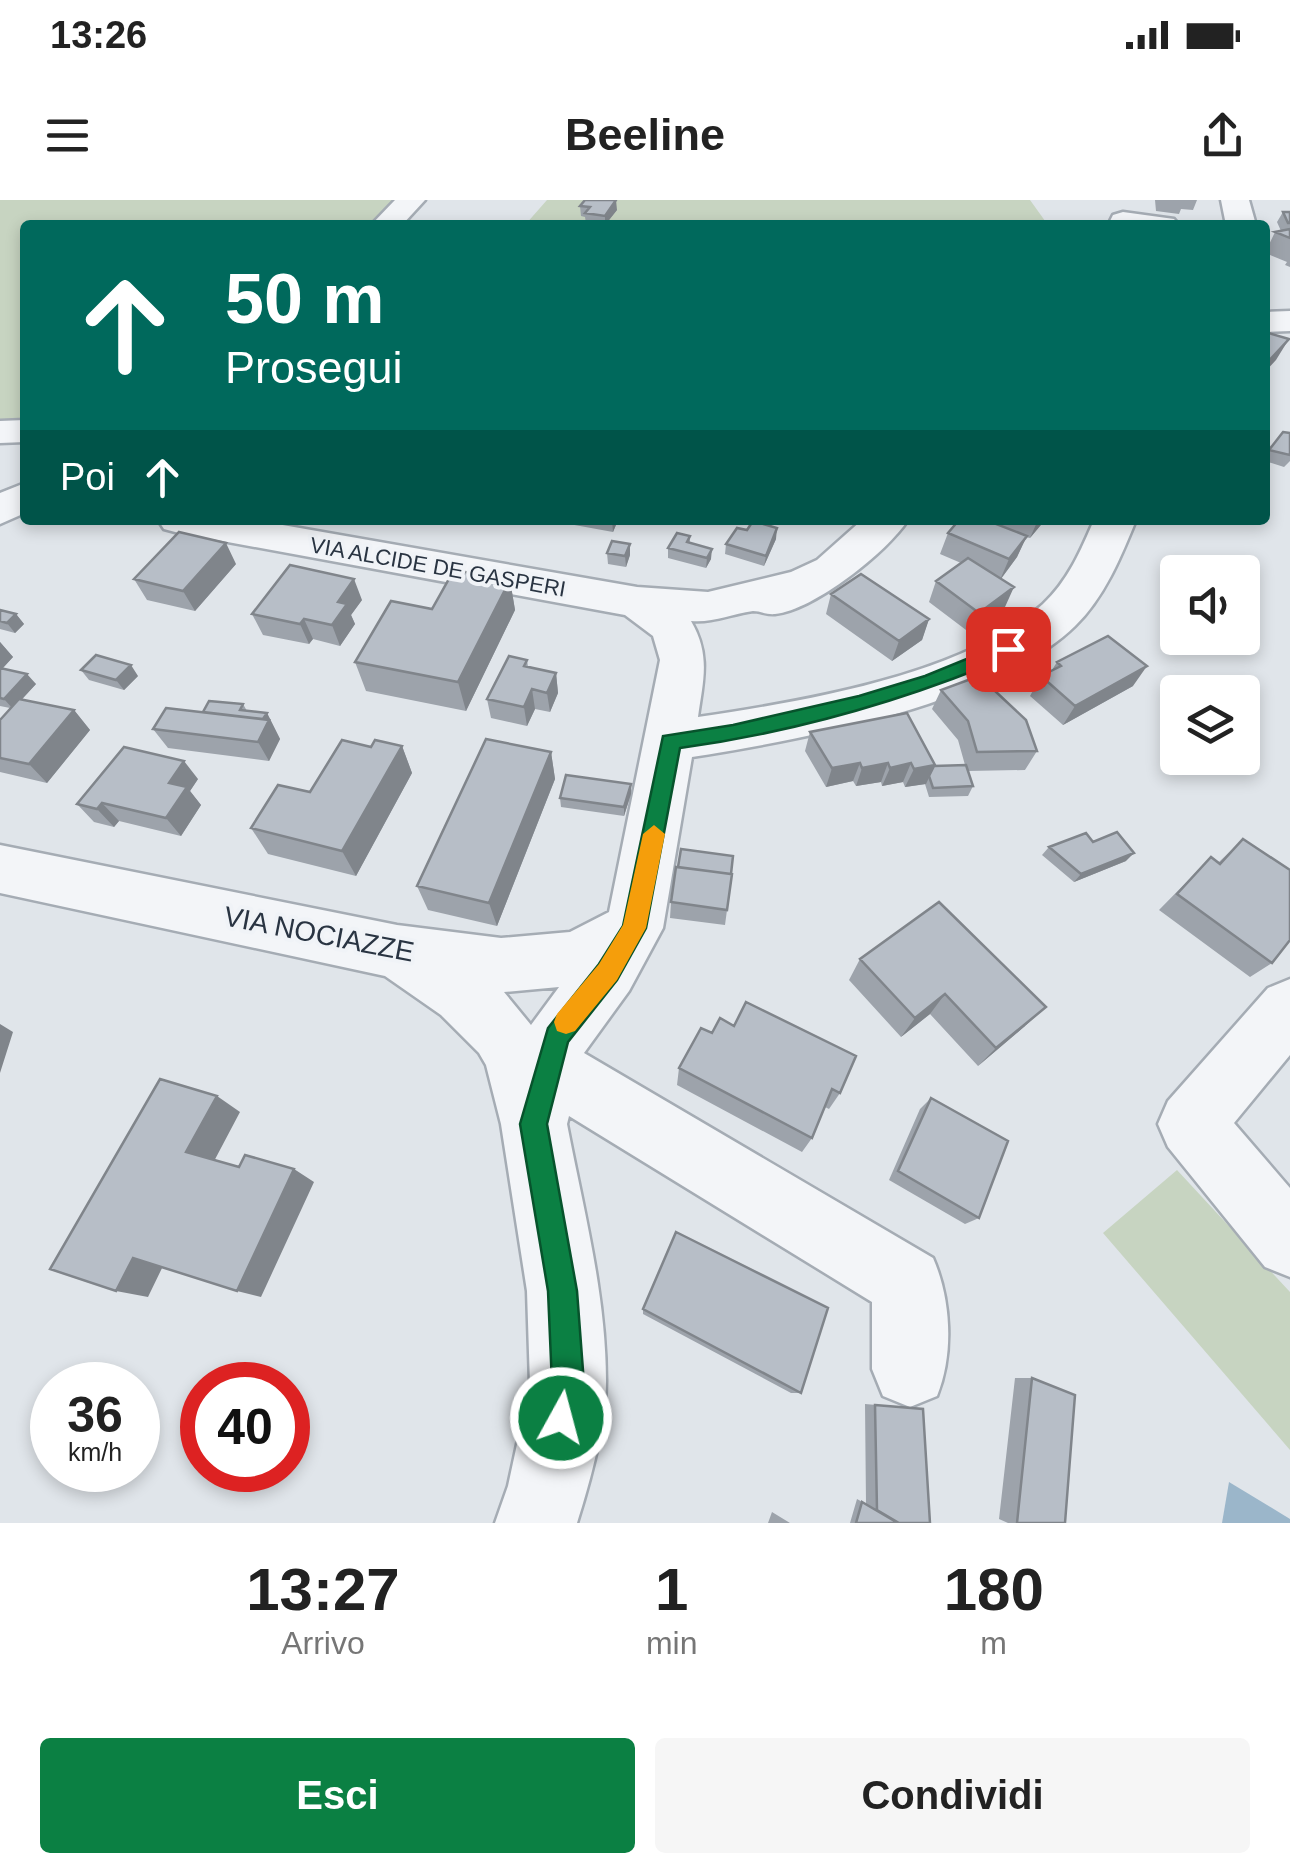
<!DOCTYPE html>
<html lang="it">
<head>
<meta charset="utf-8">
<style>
	:root { --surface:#fff; --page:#f6f6f6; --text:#222; --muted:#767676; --accent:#0b8043 }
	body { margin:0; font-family:Arial,sans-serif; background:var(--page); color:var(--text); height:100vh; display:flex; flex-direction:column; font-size:38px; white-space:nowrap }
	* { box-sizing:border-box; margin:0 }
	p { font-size:32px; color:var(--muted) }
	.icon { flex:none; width:55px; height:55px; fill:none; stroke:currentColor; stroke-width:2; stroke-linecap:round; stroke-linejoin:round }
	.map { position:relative; height:1323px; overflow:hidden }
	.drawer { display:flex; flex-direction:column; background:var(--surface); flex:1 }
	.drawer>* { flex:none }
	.hud { position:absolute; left:20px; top:20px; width:1250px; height:305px; border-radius:10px; box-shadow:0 5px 15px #0003; background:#00695c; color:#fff; overflow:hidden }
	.controls { position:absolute; left:1160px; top:355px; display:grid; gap:20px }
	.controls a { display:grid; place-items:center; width:100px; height:100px; border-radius:10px; background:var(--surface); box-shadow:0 5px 15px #0003; font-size:50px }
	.speed { position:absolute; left:30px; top:1162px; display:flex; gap:20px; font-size:50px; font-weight:700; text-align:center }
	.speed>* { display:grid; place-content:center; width:130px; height:130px; border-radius:50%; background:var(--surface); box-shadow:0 5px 15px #0003; line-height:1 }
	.speed small { font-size:25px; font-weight:400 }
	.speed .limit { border:15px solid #d22; background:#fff; color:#111 }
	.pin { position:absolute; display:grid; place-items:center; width:85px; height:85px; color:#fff; margin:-42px; border-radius:20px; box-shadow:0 5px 15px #0006 }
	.me { position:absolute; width:110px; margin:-55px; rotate:7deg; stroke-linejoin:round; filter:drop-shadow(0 0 8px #0008) }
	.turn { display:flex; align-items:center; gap:35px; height:210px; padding:0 40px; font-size:45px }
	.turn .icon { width:130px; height:130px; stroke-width:2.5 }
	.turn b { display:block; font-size:70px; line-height:85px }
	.then { display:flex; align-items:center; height:95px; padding:0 40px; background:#0003; gap:20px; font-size:38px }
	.eta { display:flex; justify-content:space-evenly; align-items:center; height:170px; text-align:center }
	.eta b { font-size:60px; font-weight:700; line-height:70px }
	.cta { display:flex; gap:20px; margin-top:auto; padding:20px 40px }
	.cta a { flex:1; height:115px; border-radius:10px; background:var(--accent); color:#fff; font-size:40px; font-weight:700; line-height:115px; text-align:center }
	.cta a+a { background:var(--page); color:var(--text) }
	.status { display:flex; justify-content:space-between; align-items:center; height:70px; padding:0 50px; background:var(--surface); direction:ltr }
	.status svg { height:28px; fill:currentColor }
	header { display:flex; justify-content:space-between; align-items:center; height:130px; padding:0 40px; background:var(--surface); font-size:45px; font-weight:700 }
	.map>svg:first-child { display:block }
	.green { fill:#c7d4c1 }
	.water { fill:#9bb6ca }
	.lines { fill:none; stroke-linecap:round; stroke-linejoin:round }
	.minor-casing { stroke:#a5acb4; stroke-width:5 }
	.minor { fill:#f3f5f8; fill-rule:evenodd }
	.wall { fill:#9da3ab }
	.shaded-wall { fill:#80858b }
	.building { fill:#b7bec7; stroke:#80858b; stroke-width:2.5 }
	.route { fill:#0b8043; stroke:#07532c; stroke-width:2.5 }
	.slow { fill:#f59e0b }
	.labels { text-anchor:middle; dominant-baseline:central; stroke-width:8; stroke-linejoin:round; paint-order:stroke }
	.far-street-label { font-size:22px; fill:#293442; stroke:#f0f3f7 }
	.street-label { font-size:28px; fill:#293442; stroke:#f0f3f7 }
</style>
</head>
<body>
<div class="status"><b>13:26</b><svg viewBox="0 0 49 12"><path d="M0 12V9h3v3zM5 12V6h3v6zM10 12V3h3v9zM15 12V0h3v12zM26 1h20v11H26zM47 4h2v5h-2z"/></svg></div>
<header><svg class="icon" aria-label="menu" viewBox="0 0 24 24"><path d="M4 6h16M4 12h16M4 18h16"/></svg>Beeline<svg class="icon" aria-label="share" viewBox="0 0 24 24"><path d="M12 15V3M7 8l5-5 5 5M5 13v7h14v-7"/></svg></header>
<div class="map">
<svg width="1290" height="1323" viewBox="0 0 1290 1323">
	<rect width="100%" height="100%" fill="#e0e5ea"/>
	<path class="green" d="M0,0H402L377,25H25V223L0,225Z
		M547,0H1030L1048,25H525Z
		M1177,970L1290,1092V1250L1103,1033Z"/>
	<path class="water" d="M1229,1282L1290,1319V1323H1222Z"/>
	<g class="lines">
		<defs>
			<path id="minor" d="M395,0H425L402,25H371Z
				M1221,0H1249L1256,25H1226Z
				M1123,12L1174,19L1179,25H1108L1113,15Z
				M1290,111V131L1265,132V112Z
				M25,220V242L0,243V221Z
				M25,283V313L0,324V293Z
				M158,320H254L637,387L708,392L791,372L817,360L862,320H908C887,352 814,410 775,414C768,415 760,411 753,411C731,414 713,423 691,421C711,455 703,481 698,517C800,502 965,475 1043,404C1068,381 1081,350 1094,320H1136C1121,357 1104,398 1075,426C995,504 801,540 692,557L663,728L629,791L584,853L933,1058C951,1099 954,1154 937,1196L910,1207L883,1196L872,1169V1102L569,916L567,924C583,1008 606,1094 606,1181C606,1224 590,1282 577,1323H495L508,1286L530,1184L527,1091L501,924L486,865L479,853L441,815L385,776L0,693V645L397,725L501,738L570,732L609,712L660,460L653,436L625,415L179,333L164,329ZM559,787L531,825L504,792Z
				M1290,779V855L1234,923L1290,988V1077L1265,1067L1168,947L1158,924L1168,901L1268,788Z"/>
		</defs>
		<use href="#minor" class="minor-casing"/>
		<use href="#minor" class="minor"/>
	</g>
	<path class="wall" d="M1155,0H1197L1193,10L1181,9L1179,14L1156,11Z
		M580,6L617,10L605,25L586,23L585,17L581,16Z
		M1283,12H1290V67L1285,65L1287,62L1265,53L1275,32L1281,31L1277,22Z
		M1290,233V261L1284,267L1265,261V256L1269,250Z
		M547,320H618L613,332Z
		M986,320H1045L1030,338L1026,337L1017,357L1001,379L1005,407L970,433L929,402L936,381L961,363L940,354L948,333Z
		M690,336V343L711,359L706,368L668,358V348Z
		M776,339L764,366L725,354L726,344Z
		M630,344V355L626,367L608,364L607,353Z
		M236,364L195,411L147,400L134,379Z
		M510,380L515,410L466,511L366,491L355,462L432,409Z
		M831,394L929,419L922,440L892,461L826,414Z
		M362,400L351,415L355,424L340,446L313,439L309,444L263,435L252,414Z
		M0,410L16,414L24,424L15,433L0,429Z
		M0,442L13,457L3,468L36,484L22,499L74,510L90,530L47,583L0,572V520L10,508L0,506Z
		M527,460L528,467L556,473L558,493L550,512L535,509L527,526L491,518L487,499Z
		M1057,462L1133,486L1063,525L1030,496L1041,476L1052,470Z
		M81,470L138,476L124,490L89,480Z
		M941,490L1037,551L1025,570L968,571L973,586L968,596L929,597L925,584L905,587L903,582L882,586L881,582L856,586L853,581L826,587L805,551L810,532L934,566L965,565L958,540L932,509Z
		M243,504L247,511L267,513L280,539L269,561L168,548L153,529L203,512Z
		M402,546L412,573L356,676L268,654L251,628L310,592L371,547Z
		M551,552L555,579L497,726L428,710L417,686Z
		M198,579L190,591L201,605L181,636L119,621L114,627L94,622L77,604Z
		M631,594L624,616L561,607L560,598Z
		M1243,639L1272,763L1250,777L1159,710L1211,657L1219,662Z
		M1093,642L1126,661L1074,682L1042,655L1049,647Z
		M671,702L727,710L725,725L670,718Z
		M860,759L1025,826L978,866L930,814L901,837L849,780Z
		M701,828L840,893L829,909L825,907L812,938L802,952L677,885L679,868Z
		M931,898L979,1018L965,1024L889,980L920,909Z
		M643,1109L801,1193H791L643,1114Z
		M1015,1178H1032L1065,1323H1008L999,1319Z
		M865,1204L923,1209L930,1323H850L857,1299L866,1304Z
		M772,1312L790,1323H768Z"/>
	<path class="shaded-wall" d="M616,0L617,10L605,25V16Z
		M1289,139L1276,160L1265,172V165Z
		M612,320H618L613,332Z
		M775,320H789L774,325Z
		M1038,320H1045L1030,338Z
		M777,328L776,339L764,366L766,356Z
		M1027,336L1017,357L1000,380L1009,359Z
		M226,343L236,364L195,411L183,391Z
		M630,344V355L626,367L625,356Z
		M712,349L711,359L706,368L707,358Z
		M354,379L362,400L351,415L355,424L340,446L332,425L338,402Z
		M510,380L515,410L466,511L458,482Z
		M1014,387L1005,407L970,433L979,413Z
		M16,414L24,424L15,433L7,423Z
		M304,419L313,439L309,444L300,424Z
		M929,419L922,440L892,461L899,441Z
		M0,442L13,457L0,471Z
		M131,465L138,476L124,490L116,480Z
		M1147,466L1133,486L1063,525L1075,506Z
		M556,473L558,493L550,512L547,493Z
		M27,474L36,484L13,509L4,499Z
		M532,489L535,509L527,526L524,507Z
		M74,510L90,530L47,583L29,564Z
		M267,513L280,539L269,561L258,542L259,527Z
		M402,546L412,573L356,676L342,651Z
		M551,552L555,579L497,726L489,703Z
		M184,561L198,579L190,591L201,605L181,636L166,618L169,583Z
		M860,563L853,581L826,587L832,568Z
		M888,563L881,582L856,586L862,568Z
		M911,563L903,582L882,586L890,568Z
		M935,565L926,584L905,587L914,569Z
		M631,584V594L624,616V607Z
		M102,603L119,621L114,627L97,609Z
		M1134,653L1126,661L1074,682L1081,674Z
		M945,794L930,814L901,837L915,818Z
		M1046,807L1025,826L978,866L996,848Z
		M0,824L13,832L0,873Z
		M217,896L240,912L212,965L186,952Z
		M294,969L314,982L261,1097L237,1091Z
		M133,1058L163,1066L148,1097L116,1091Z"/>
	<path class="building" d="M585,0H616L605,16L585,13L590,7L580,6Z
		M1283,12H1290V23H1288Z
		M1290,29V38L1275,32Z
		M1265,132L1289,139L1265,165Z
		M1283,232L1290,233V255L1269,250Z
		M959,320H986L1027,336L1009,359L948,333Z
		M753,321L777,328L766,356L726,344L737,328L747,330Z
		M179,332L226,343L183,391L134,379Z
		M677,333L690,336L687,342L712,349L707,358L668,348Z
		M612,341L630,344L625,356L607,353Z
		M968,358L1014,387L979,413L936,381Z
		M290,365L354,379L338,402L347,404L332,425L304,419L300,424L252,414Z
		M454,370L510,380L458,482L355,462L391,401L432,409Z
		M861,374L929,419L899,441L831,394Z
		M0,410L16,414L7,423L0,421Z
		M1108,436L1147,466L1075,506L1041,476L1061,466L1057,462Z
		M96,455L131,465L116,480L81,470Z
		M509,456L527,460L524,466L556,473L547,493L532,489L524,507L487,499Z
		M0,468L27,474L4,499L0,498Z
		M979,476L1026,520L1037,551L977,552L968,521L941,490Z
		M19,499L74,510L29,564L0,558V520Z
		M209,501L243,504L240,510L267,513L263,519L203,512Z
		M166,508L269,520L258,542L153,529Z
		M907,513L935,565L914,569L911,563L890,568L888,563L862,568L860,563L832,568L810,532Z
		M486,539L551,552L489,703L417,686Z
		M342,540L371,547L375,540L402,546L342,651L251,628L278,585L310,592Z
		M124,547L184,561L169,583L187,587L166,618L102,603L97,609L77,604Z
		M966,565L973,586L933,588L929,576L934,566Z
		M566,575L631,584L624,607L560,598Z
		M1117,632L1134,653L1081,674L1049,647L1086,633L1093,642Z
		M1243,639L1290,670V740L1272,763L1177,694L1211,657L1220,664Z
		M681,649L733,656L731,674L678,667Z
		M676,667L732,674L727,710L671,702Z
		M939,702L1046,807L996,848L945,794L915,818L860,759Z
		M746,802L856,856L840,893L832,889L812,938L679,868L701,828L712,833L720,818L734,826Z
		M160,879L217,896L186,952L239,967L245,955L294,969L237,1091L133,1058L116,1091L50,1069Z
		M931,898L1008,941L979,1018L898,971Z
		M676,1032L828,1108L801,1193L643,1109Z
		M1032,1178L1075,1195L1065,1323H1017Z
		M875,1205L923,1209L930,1323H899L877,1310Z
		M862,1302L898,1323H856Z"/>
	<path class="route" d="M1008,442L1015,444V454C907,500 796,532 680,548L646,728L617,780L568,842L547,924L577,1091L584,1184L572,1229L561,1234L550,1229L545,1218L552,1184L548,1091L520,924L548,828L599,764L623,726L663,536L733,525L859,496L925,476Z"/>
	<path class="slow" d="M654,625L665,634L646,728L617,780L575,831L566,834L557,831L554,822L557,814L599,764L623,725L643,634Z"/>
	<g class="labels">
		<g class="far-street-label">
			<text transform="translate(438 367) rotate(10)">VIA ALCIDE DE GASPERI</text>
		</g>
		<g class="street-label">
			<text transform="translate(319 734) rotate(11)">VIA NOCIAZZE</text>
		</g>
	</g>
</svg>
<div class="controls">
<a><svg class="icon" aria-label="sound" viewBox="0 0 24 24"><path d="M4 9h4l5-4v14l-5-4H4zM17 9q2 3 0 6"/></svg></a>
<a><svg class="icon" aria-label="layers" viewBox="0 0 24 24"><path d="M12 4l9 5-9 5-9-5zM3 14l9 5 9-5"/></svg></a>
</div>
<div class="speed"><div>36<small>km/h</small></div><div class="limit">40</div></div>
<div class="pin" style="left:1008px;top:449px;background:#d93025"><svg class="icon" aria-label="arrive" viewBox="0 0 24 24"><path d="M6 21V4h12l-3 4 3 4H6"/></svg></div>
<svg class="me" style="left:561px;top:1218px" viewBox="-20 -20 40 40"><circle r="17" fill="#0b8043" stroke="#fff" stroke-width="3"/><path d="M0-11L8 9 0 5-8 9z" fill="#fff"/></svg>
<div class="hud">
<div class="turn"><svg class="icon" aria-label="ahead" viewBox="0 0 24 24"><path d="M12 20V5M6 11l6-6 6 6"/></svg><div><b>50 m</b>Prosegui</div></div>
<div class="then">Poi<svg class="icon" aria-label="ahead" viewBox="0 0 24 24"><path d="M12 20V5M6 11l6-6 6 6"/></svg></div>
</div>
</div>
<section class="drawer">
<div class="eta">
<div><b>13:27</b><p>Arrivo</p></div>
<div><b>1</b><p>min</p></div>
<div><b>180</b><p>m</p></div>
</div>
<div class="cta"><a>Esci</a><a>Condividi</a></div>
</section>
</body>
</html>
